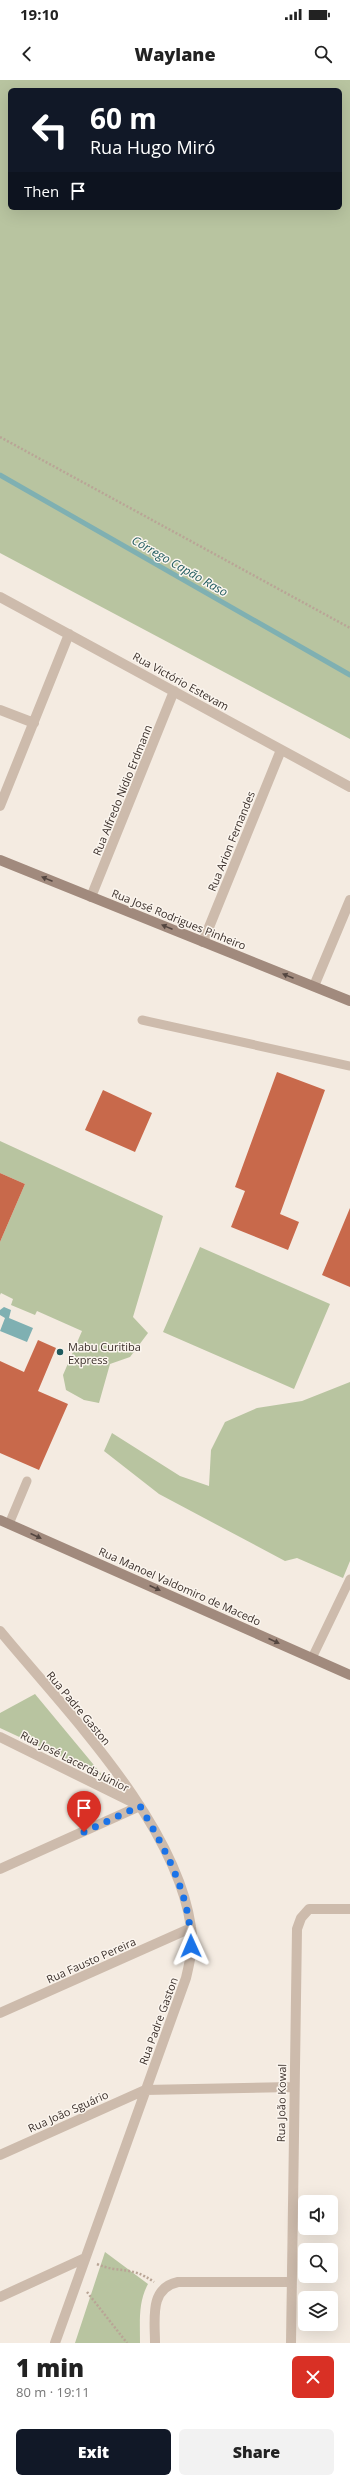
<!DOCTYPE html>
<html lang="en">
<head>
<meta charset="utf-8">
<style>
	:root { --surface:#fff; --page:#f2f2f2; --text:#222; --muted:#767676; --accent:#111827 }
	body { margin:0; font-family:"Open Sans",sans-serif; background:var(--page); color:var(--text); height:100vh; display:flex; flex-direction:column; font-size:15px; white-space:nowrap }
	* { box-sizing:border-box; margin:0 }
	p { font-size:13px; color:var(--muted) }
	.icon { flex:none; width:22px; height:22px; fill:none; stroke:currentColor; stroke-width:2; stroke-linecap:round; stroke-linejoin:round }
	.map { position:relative; height:2263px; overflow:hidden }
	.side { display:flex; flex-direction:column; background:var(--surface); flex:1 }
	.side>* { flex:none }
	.hud { position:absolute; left:8px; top:8px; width:334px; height:122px; border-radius:6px; box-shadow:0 4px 16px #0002; background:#111827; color:#fff; overflow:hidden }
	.controls { position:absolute; left:298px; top:2115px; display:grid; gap:8px }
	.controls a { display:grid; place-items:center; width:40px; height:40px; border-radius:6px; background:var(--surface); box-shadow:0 4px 16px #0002; font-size:20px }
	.pin { position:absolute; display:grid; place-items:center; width:34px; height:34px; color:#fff; margin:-41px -17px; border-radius:50% 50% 50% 0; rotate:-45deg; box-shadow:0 0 4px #0007 }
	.pin .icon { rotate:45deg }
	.me { position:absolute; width:44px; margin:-22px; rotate:359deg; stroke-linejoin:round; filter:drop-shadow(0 0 3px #0008) }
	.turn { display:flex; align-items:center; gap:14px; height:84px; padding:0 16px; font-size:18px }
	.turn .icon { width:52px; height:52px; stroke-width:2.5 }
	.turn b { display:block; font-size:28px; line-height:34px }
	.then { display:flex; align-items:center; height:38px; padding:0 16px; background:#0003; gap:8px; font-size:15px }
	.round { display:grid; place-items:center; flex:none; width:42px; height:42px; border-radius:6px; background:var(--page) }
	.head { display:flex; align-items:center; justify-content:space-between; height:68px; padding:0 16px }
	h1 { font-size:24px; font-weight:800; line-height:30px }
	.primary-button { display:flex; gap:8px; margin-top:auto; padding:8px 16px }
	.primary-button a { flex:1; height:46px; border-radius:6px; background:var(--accent); color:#fff; font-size:16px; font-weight:800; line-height:46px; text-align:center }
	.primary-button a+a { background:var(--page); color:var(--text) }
	.status { display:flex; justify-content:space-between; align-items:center; height:28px; padding:0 20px; background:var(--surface); direction:ltr }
	.status svg { height:11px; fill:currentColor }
	header { display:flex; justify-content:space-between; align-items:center; height:52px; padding:0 16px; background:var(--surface); font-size:18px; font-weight:800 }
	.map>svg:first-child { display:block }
	.green { fill:#b8c4a0; fill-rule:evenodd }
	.water { fill:#7fb0b2 }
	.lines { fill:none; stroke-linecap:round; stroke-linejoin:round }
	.stream { stroke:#7fb0b2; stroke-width:5 }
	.building { fill:#c8694b }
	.path { stroke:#b9a596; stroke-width:2.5; stroke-dasharray:2 2; stroke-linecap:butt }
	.service { stroke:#cdbbac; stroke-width:9 }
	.minor { stroke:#cdbbac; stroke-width:10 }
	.secondary { stroke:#a18a7d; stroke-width:10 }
	.oneway { fill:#544640 }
	.route { stroke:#1a73e8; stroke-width:7; stroke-dasharray:0 12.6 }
	.poi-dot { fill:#1f5a5e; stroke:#fbf5ee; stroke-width:1.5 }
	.labels { text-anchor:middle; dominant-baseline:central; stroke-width:3; stroke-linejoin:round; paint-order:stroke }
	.street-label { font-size:11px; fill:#3b302b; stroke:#fbf5ee }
	.poi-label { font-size:11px; fill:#3b302b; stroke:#fbf5ee; text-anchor:start }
	.water-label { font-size:12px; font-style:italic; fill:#1f5a5e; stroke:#fbf5ee }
</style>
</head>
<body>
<div class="status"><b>19:10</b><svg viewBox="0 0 49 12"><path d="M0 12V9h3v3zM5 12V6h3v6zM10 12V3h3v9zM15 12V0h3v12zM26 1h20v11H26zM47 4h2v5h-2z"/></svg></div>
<header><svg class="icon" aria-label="back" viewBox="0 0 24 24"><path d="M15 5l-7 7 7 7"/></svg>Waylane<svg class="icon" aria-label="search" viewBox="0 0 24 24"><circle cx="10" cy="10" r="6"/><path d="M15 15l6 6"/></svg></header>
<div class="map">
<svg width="350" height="2263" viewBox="0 0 350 2263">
	<rect width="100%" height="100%" fill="#f4ebe1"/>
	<path class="green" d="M0,0H350V659L0,473ZM10,10H340V128H10Z
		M0,1061L163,1136L133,1237L148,1253L130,1277L110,1284L99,1323L84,1320L66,1310L63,1295L82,1251L37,1231L35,1235L11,1225L13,1219L1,1213L0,1215V1162L25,1104L0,1093Z
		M200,1167L330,1224L294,1309L163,1252Z
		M350,1302V1481L343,1498L297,1478L285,1481L159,1414L104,1371L112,1353L180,1396L209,1406L211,1370L225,1342L257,1328L302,1321Z
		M35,1614L103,1696L0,1648V1633Z
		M105,2172L148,2204C138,2222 140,2242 140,2263H75Z"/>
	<path class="water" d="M4,1227L11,1230L9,1238L33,1248L27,1262L0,1251L5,1238L0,1235V1230Z"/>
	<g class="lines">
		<path class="stream" d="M0,395L350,595"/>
	</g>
	<path class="building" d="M277,992L325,1010L280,1134L299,1142L288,1170L231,1147L245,1111L235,1107Z
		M103,1010L152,1033L135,1072L85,1050Z
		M0,1093L25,1104L0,1162Z
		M350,1128V1207L322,1195Z
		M38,1260L56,1268L38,1311L68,1324L39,1390L0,1373V1281L24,1292Z"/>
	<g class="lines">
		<path class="path" d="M0,357L350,548
			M97,2184C120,2194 130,2185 154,2202
			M87,2212L127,2263"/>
		<path class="service" d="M142,940L350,986
			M9,1444L27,1401
			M312,1578L350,1499"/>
		<path class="minor" d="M0,517L350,707
			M0,630L34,643
			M0,726L69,554
			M91,817L174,611
			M203,862L281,670
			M314,906L350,820
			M0,1551C66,1631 176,1742 191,1847C194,1864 190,1881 186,1898L55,2263
			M0,1657L140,1726
			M0,1789L140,1726
			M0,1933L191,1848
			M0,2075L145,2010L293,2007
			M0,2217L85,2178
			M155,2263C155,2239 149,2208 178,2202H291
			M291,2263L297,1849L301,1838L309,1829H350"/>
		<path class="secondary" d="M0,780L350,921
			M0,1440L350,1595"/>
	</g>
	<defs><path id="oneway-solid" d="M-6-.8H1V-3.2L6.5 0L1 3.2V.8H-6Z"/></defs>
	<g class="oneway">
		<use href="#oneway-solid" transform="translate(47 799) rotate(-158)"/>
		<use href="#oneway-solid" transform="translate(167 847) rotate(-158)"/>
		<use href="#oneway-solid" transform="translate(288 896) rotate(-158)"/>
		<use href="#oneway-solid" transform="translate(36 1456) rotate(24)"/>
		<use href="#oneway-solid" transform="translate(155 1508) rotate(24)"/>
		<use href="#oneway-solid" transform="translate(274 1561) rotate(24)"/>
	</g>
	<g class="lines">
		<path class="route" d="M84,1752L140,1726C165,1769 191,1815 191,1866"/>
	</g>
	<circle class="poi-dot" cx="60" cy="1272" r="4"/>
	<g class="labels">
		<g class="street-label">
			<text transform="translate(181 601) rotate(29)">Rua Victório Estevam</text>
			<text transform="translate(122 710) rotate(-68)">Rua Alfredo Nídio Erdmann</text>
			<text transform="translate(231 761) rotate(-68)">Rua Arion Fernandes</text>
			<text transform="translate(179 839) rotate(22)">Rua José Rodrigues Pinheiro</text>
			<text transform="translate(180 1506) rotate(24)">Rua Manoel Valdomiro de Macedo</text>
			<text transform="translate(79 1628) rotate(50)">Rua Padre Gaston</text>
			<text transform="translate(75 1681) rotate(27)">Rua José Lacerda Júnior</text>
			<text transform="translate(91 1880) rotate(-24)">Rua Fausto Pereira</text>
			<text transform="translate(158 1941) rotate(-70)">Rua Padre Gaston</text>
			<text transform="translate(281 2023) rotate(-89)">Rua João Kowal</text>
			<text transform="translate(68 2031) rotate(-24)">Rua João Sguário</text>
		</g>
		<g class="poi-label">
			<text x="68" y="1266">Mabu Curitiba<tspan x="68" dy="13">Express</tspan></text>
		</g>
		<g class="water-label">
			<text transform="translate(180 486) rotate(30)">Córrego Capão Raso</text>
		</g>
	</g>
</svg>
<div class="controls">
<a><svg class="icon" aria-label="sound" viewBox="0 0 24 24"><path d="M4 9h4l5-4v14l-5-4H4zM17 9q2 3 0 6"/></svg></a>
<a><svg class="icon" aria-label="search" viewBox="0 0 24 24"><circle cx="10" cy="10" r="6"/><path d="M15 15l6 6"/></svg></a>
<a><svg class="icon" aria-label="layers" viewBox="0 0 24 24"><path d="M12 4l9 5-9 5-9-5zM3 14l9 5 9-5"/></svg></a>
</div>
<div class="pin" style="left:84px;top:1752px;background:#d93025"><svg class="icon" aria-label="arrive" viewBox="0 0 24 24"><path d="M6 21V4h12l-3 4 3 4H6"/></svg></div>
<svg class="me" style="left:191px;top:1866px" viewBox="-20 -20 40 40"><path d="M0-17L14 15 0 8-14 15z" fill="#1a73e8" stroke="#fff" stroke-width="4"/></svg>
<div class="hud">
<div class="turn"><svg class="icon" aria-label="left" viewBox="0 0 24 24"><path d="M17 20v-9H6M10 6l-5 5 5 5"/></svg><div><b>60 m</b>Rua Hugo Miró</div></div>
<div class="then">Then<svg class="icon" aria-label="arrive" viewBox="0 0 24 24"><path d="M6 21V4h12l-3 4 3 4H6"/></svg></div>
</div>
</div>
<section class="side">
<div class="head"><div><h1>1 min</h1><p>80 m · 19:11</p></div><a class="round" style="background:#d93025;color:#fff"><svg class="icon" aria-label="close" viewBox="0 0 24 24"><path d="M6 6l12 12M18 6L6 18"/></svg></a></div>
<div class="primary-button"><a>Exit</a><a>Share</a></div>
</section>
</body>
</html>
